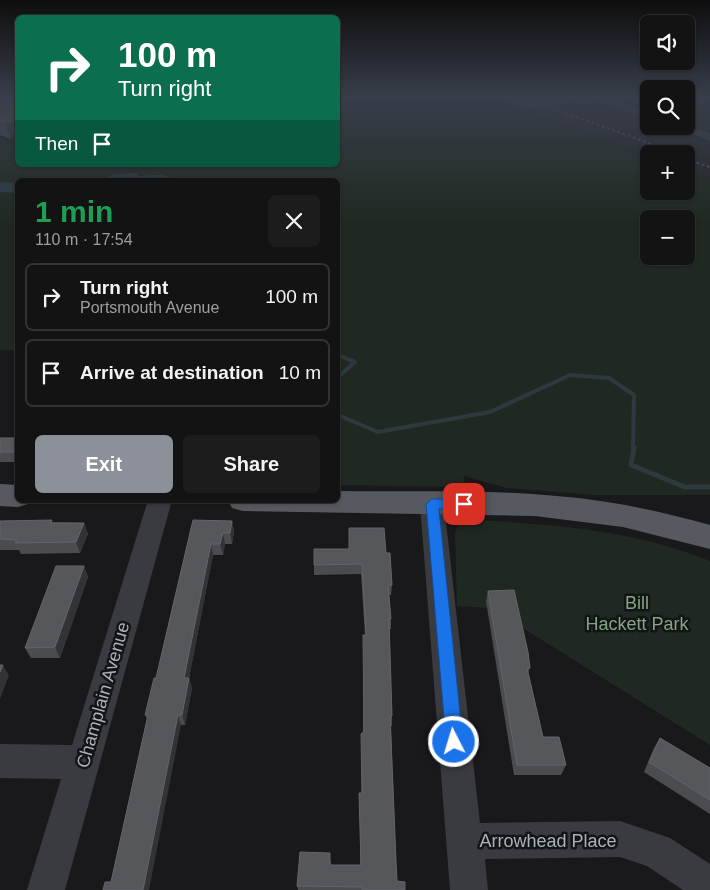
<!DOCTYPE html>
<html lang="en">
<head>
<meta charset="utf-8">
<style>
	:root { --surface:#131314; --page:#1c1c1d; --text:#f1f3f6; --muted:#9d9ea0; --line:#323234; --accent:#8c9099 }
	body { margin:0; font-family:Helvetica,sans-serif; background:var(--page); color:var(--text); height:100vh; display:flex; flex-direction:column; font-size:19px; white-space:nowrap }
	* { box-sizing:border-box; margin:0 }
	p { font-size:16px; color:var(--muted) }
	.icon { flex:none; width:28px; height:28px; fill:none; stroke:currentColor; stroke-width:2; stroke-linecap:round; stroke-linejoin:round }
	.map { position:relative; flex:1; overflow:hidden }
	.sheet { position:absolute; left:15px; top:178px; width:325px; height:325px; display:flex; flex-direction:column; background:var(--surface); border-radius:8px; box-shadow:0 1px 4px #0004,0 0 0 1px var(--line) }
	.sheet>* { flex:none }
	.banner { position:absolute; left:15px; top:15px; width:325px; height:152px; border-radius:8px; box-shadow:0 1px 4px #0004,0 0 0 1px var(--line); background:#0b6e4f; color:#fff; overflow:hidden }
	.buttons { position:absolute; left:640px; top:15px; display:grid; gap:10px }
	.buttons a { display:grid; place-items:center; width:55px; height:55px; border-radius:8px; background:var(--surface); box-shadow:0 1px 4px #0004,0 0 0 1px var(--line); font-size:25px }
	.pin { position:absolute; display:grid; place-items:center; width:42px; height:42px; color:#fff; margin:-21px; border-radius:10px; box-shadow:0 2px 8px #0006 }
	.me { position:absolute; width:55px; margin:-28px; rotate:355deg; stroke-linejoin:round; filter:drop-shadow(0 0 4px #0008) }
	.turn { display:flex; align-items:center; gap:18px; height:105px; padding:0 20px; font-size:22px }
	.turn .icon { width:65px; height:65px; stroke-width:2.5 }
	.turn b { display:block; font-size:35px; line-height:42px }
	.then { display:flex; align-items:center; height:48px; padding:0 20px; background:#0003; gap:10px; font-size:19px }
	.round { display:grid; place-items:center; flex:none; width:52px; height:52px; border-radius:8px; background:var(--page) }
	.overview { display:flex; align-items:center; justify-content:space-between; height:85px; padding:0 20px }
	h1 { font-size:30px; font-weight:700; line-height:38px; color:#1e9e55 }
	.action { display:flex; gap:10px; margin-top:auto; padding:10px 20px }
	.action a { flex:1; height:58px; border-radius:8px; background:var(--accent); color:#fff; font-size:20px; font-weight:700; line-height:58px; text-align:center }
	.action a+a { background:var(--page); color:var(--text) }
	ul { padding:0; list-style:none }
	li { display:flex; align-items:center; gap:15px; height:68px; margin:0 10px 8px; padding:0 10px; border:2px solid var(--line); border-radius:8px }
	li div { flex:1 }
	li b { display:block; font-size:19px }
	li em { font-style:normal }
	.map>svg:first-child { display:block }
	.built { fill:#252528 }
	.green { fill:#202921; fill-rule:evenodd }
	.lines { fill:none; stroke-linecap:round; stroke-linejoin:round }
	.stream-far2 { stroke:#2e393f; stroke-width:2.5 }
	.stream-far1 { stroke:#2e393f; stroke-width:4 }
	.stream { stroke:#2e393f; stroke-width:5 }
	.river { fill:#2e393f; fill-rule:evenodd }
	.minor { fill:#3a3b40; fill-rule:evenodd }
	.major { fill:#56595f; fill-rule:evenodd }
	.rail { stroke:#4d4f55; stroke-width:2; stroke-dasharray:3 2.5; stroke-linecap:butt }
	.wall { fill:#4a4c50 }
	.shaded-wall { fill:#323336 }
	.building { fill:#55575b; stroke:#62656a }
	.route { fill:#1a73e8; stroke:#114b97 }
	.labels { text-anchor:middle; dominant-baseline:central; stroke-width:5; stroke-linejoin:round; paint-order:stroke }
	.near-park-label { font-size:18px; fill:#84a582; stroke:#131416 }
	.near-street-label { font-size:18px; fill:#abb1ba; stroke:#131416 }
</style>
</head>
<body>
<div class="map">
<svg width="710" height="890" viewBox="0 0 710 890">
	<rect width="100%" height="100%" fill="#19191b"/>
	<path class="built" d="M492,98H602L649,113V126H686L710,134V179L686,171V154H649V157Z"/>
	<path class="green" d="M338,98H492L649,157V191H686V171L710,179V495H596L507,488L464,476L465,487L338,485V180H18L17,350H0V138L17,148L18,165H338ZM649,219H686V256H649Z
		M605,98H649V112Z
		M686,98H705L710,102V132L686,125Z
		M461,519C545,524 630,528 710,561V745L491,608L457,606L455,532Z"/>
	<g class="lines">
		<path class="stream-far2" d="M132,178L161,176L176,180"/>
		<path class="stream-far1" d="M338,355L355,362L338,377
			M338,415L378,432L490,412L570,375L609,378L634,395L633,448"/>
		<path class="stream" d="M634,447L631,465L685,487H710"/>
		<path class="river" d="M132,173L138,175L139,180H104L112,175Z
			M0,182L18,183V193L0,192Z"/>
		<path class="minor" d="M2,98L18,99V106L2,101Z
			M588,98H603L649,112V119Z
			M686,125L710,133V141L674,126Z
			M432,495L441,498L444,504L480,823L620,821L670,838L710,864V890H683L647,866L620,857L485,859L488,890H450L420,504L423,498Z
			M148,500H172L65,890H27L61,779L0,778V744L72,745Z"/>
		<path class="major" d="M0,484L18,485V500H31L28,504L18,507L0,506Z
			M338,491C410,492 485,489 557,496C609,500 660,511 710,525V549L623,527L535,516L243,511L232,508L228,500H338Z"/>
		<path class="rail" d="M524,98L679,154
			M686,159L710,167"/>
	</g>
	<path class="wall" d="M505,98H573V100L533,110L505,99Z
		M0,101L11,139L0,135Z
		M18,435V462H0V438H16Z
		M193,520L232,521L234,531L232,544H225L223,555H213L189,678L192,688L185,725H181L111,882L147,719L145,715L156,678Z
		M0,521L84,523L88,534L80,553L21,554L19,550H0Z
		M386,553L392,585L391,595H389L391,619V629H389L392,716V726H391L396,861L397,881L405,890H298L297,886L331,861V865H360L365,635L361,574L314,575V565Z
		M84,566L88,577L60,658H31L25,648Z
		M488,591L530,668L528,673L543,737L566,765L561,775H514L486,601Z
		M660,738L710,768V814L644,772L654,748Z"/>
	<path class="shaded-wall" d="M568,98H573V100L533,110V106Z
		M18,120V138L11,139L6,123Z
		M232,521L234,531L232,544L230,533Z
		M84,523L88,534L80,553L76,542Z
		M223,533L225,544L223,555L220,544Z
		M211,544L213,555L189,678L192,688L185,725L182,715L184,678Z
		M84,566L88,577L60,658L55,647Z
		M3,665L9,675L0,699V672Z
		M178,715L181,725L149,890H143Z"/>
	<path class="building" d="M12,98H18V120L6,123L0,121V101Z
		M512,98H568L533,106Z
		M18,435V452H0V438H16Z
		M52,520L51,523H84L76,542L15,543L17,540L0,539V521Z
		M193,520L232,521L230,533H223L220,544H211L184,678H189L182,715H178L143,890H103L105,882H111L148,715H145L154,678H156Z
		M349,528H384L386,553H390L392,585H388L391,619H389L392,716H390L396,861L397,881L405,882V890H362V887L297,886L300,852L330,853V865H361L359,793H362L361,734L364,731L363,635H366L362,564L314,565V549H349Z
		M56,566H84L55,647L25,648Z
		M514,590L528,652L530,668H527L543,737H559L566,765H517L488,591Z
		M0,665H3L0,672Z
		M660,738L710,768V800L649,762Z"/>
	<linearGradient id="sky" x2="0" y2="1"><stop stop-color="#0e0e0f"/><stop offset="0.44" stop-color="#383e4a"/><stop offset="1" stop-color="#383e4a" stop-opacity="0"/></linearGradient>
	<rect width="710" height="222" fill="url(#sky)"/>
	<path class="route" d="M432,499H464L470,504L464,509H439L463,742L460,748L454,750L448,748L446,742L426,504Z"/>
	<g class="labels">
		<g class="near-park-label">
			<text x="637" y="603">Bill<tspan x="637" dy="21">Hackett Park</tspan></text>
		</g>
		<g class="near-street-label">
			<text transform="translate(103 695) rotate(-74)">Champlain Avenue</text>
			<text x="548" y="841">Arrowhead Place</text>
		</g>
	</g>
</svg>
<div class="buttons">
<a><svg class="icon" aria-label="sound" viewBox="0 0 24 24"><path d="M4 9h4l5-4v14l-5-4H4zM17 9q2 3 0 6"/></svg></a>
<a><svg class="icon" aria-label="search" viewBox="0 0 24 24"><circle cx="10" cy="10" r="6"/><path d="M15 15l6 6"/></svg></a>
<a>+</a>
<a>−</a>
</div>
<div class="pin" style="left:464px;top:504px;background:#d93025"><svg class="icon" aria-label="arrive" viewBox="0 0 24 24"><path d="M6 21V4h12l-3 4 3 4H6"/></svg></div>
<svg class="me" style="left:454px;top:742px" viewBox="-20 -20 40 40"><circle r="17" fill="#1a73e8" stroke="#fff" stroke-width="3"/><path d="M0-11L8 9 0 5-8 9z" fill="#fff"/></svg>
<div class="banner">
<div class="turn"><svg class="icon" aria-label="right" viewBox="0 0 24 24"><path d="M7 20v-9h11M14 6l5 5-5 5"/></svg><div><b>100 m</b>Turn right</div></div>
<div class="then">Then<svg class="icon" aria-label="arrive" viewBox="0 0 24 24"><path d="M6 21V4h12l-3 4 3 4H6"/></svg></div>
</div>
<section class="sheet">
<div class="overview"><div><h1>1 min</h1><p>110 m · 17:54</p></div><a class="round"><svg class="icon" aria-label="close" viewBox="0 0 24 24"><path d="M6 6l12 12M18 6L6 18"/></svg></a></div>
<ul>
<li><svg class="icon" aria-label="right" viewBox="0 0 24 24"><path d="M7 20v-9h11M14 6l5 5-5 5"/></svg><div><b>Turn right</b><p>Portsmouth Avenue</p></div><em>100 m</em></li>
<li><svg class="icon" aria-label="arrive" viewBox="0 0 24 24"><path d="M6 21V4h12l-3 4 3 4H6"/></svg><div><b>Arrive at destination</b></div><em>10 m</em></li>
</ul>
<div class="action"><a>Exit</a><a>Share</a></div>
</section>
</div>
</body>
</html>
